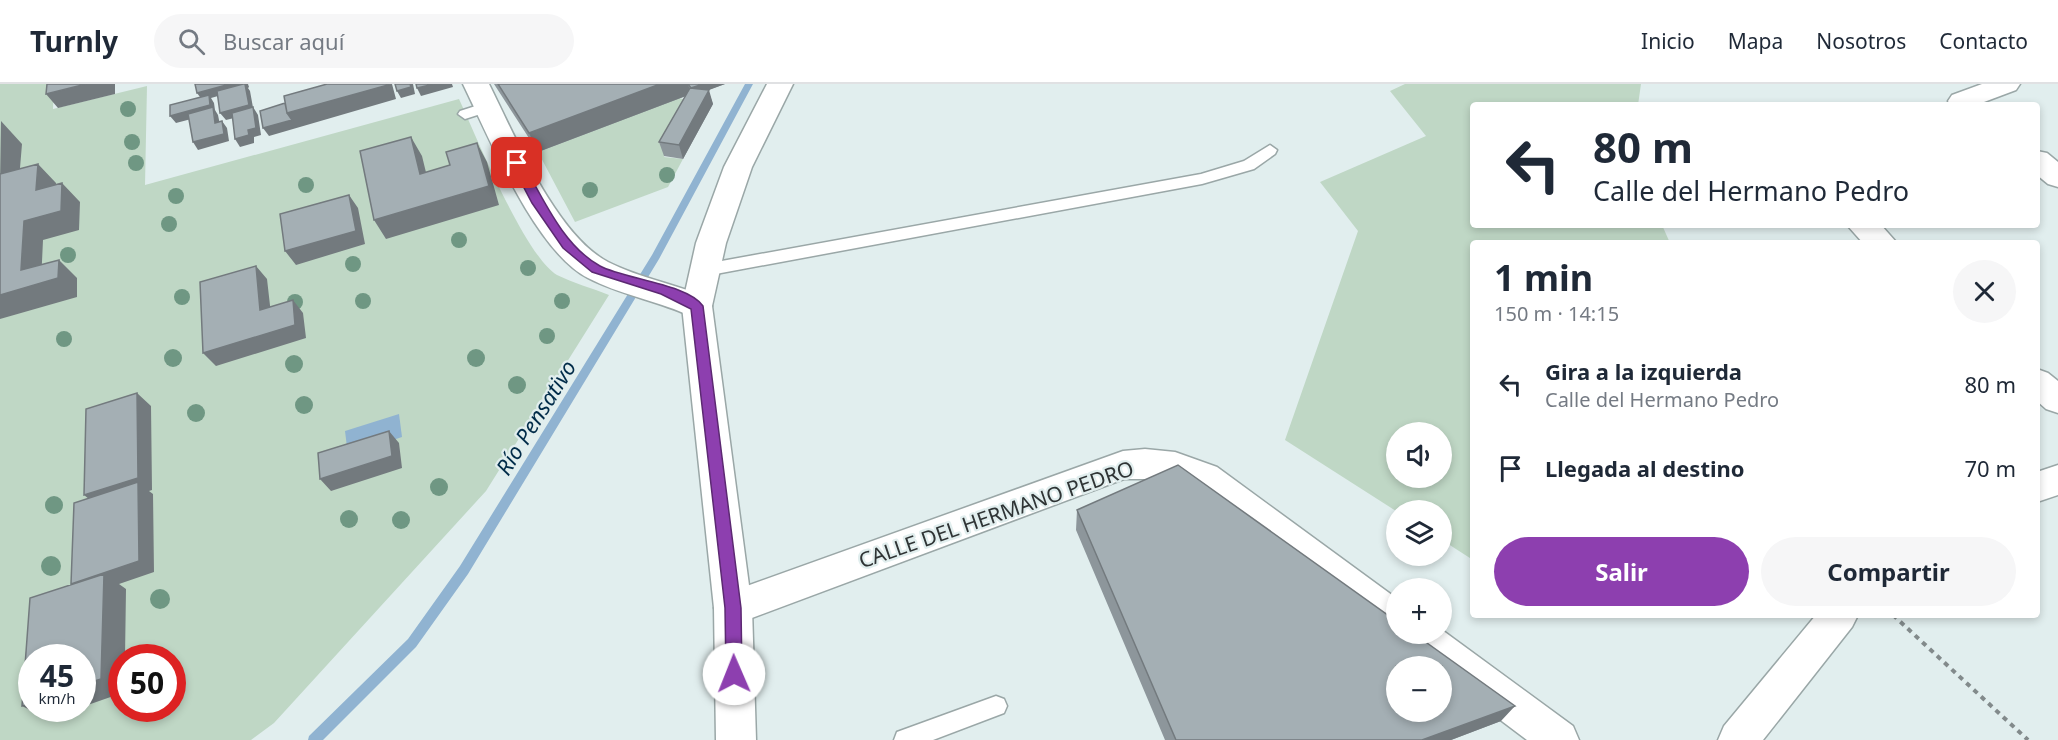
<!DOCTYPE html>
<html lang="es">
<head>
<meta charset="utf-8">
<style>
	:root { --surface:#fff; --page:#f6f6f7; --text:#1f2937; --muted:#747a83; --line:#e0e1e3; --accent:#8d3faf }
	body { margin:0; font-family:"Noto Sans",sans-serif; background:var(--page); color:var(--text); height:100vh; display:flex; flex-direction:column; font-size:22px; white-space:nowrap }
	* { box-sizing:border-box; margin:0 }
	p { font-size:20px; color:var(--muted) }
	.icon { flex:none; width:33px; height:33px; fill:none; stroke:currentColor; stroke-width:2; stroke-linecap:round; stroke-linejoin:round }
	.map { position:relative; flex:1; overflow:hidden }
	.side { position:absolute; left:1470px; top:156px; width:570px; height:378px; display:flex; flex-direction:column; background:var(--surface); border-radius:6px; box-shadow:0 3px 9px #0003 }
	.side>* { flex:none }
	.hud { position:absolute; left:1470px; top:18px; width:570px; height:126px; border-radius:6px; box-shadow:0 3px 9px #0003; background:#fff; color:var(--text); overflow:hidden }
	.tools { position:absolute; left:1386px; top:338px; display:grid; gap:12px }
	.tools a { display:grid; place-items:center; width:66px; height:66px; border-radius:50%; background:var(--surface); box-shadow:0 3px 9px #0003; font-size:30px }
	.speed { position:absolute; left:18px; top:560px; display:flex; gap:12px; font-size:30px; font-weight:700; text-align:center }
	.speed>* { display:grid; place-content:center; width:78px; height:78px; border-radius:50%; background:var(--surface); box-shadow:0 3px 9px #0003; line-height:1 }
	.speed small { font-size:15px; font-weight:400 }
	.speed .limit { border:9px solid #d22; background:#fff; color:#111 }
	.pin { position:absolute; display:grid; place-items:center; width:51px; height:51px; color:#fff; margin:-26px; border-radius:12px; box-shadow:0 3px 9px #0006 }
	.me { position:absolute; width:66px; margin:-33px; rotate:359deg; stroke-linejoin:round; filter:drop-shadow(0 0 4px #0008) }
	.turn { display:flex; align-items:center; gap:21px; height:126px; padding:0 24px; font-size:27px }
	.turn .icon { width:78px; height:78px; stroke-width:2.5 }
	.turn b { display:block; font-size:42px; line-height:51px }
	.round { display:grid; place-items:center; flex:none; width:63px; height:63px; border-radius:32px; background:var(--page) }
	.overview { display:flex; align-items:center; justify-content:space-between; height:102px; padding:0 24px }
	h1 { font-size:36px; font-weight:700; line-height:45px }
	.cta { display:flex; gap:12px; margin-top:auto; padding:12px 24px }
	.cta a { flex:1; height:69px; border-radius:36px; background:var(--accent); color:#fff; font-size:24px; font-weight:700; line-height:69px; text-align:center }
	.cta a+a { background:var(--page); color:var(--text) }
	ul { padding:0; list-style:none }
	li { display:flex; align-items:center; gap:18px; height:84px; padding:0 24px }
	li div { flex:1 }
	li b { display:block; font-size:22px }
	li em { font-style:normal }
	header { display:flex; align-items:center; gap:36px; box-sizing:border-box; height:84px; padding:0 30px; background:var(--surface); border-bottom:2px solid var(--line) }
	header strong { font-size:28px }
	nav { display:flex; gap:33px; margin-inline-start:auto; font-size:21px }
	.search { width:420px; height:54px; background:var(--page); display:flex; align-items:center; gap:15px; box-sizing:border-box; padding:0 21px; border-radius:33px; color:var(--muted); font-size:22px }
	.map>svg:first-child { display:block }
	.green { fill:#bfd7c5; fill-rule:evenodd }
	.water { fill:#90b3d1 }
	.lines { fill:none; stroke-linecap:round; stroke-linejoin:round }
	.stream { fill:#90b3d1; fill-rule:evenodd }
	.service-casing { stroke:#9aa7a7; stroke-width:3 }
	.minor-casing { stroke:#9aa7a7; stroke-width:3 }
	.tertiary-casing { stroke:#9aa7a7; stroke-width:3 }
	.secondary-casing { stroke:#9aa7a7; stroke-width:3 }
	.path { stroke:#828a8b; stroke-width:4; stroke-dasharray:5 5; stroke-linecap:butt }
	.service { fill:#fff; fill-rule:evenodd }
	.minor { fill:#fff; fill-rule:evenodd }
	.tertiary { fill:#fff; fill-rule:evenodd }
	.secondary { fill:#fff; fill-rule:evenodd }
	.tree { fill:#6f9783 }
	.wall { fill:#8d969b }
	.shaded-wall { fill:#737a7e }
	.building { fill:#a4afb4; stroke:#737a7e; stroke-width:1.5; fill-rule:evenodd }
	.route { fill:#8d3faf; stroke:#5c2972; stroke-width:1.5 }
	.labels { text-anchor:middle; dominant-baseline:central; stroke-width:4.5; stroke-linejoin:round; paint-order:stroke }
	.street-label { font-size:21px; fill:#2f3435; stroke:#e1eeee }
	.water-label { font-size:22px; font-style:italic; fill:#012c49; stroke:#e1eeee }
</style>
</head>
<body>
<header>
<strong>Turnly</strong>
<div class="search"><svg class="icon" aria-label="search" viewBox="0 0 24 24"><circle cx="10" cy="10" r="6"/><path d="M15 15l6 6"/></svg>Buscar aquí</div>
<nav><a>Inicio</a><a>Mapa</a><a>Nosotros</a><a>Contacto</a></nav>
</header>
<div class="map">
<svg width="2058" height="656" viewBox="0 0 2058 656">
	<rect width="100%" height="100%" fill="#e1eeee"/>
	<path class="green" d="M0,0H54L53,25L147,2L145,101L459,15C476,52 525,172 557,191C573,199 592,204 609,211L486,407L274,639L251,656H0ZM32,573H82V624H32ZM122,573H172V624H122Z
		M1405,0H1641L1638,21H1473V141H1662L1670,159H1473V476L1442,456V426L1396,427L1285,356L1358,147L1320,98L1426,52L1390,7ZM1396,348H1442V393H1396Z
		M679,14L695,18L664,73L683,75L668,103L575,138L538,68Z"/>
	<path class="water" d="M399,330L402,353L348,371L345,347Z"/>
	<g class="lines">
		<path class="stream" d="M745,0H753L659,175L468,490L416,563L323,656H308L309,652L408,555L460,482L652,171Z"/>
		<defs>
			<path id="service" d="M488,18L493,20L495,23L493,26L465,35L458,30L460,27Z
				M1270,61L1277,66L1275,70L1254,85L1202,100L705,192L697,186L705,180L1201,90L1244,77Z
				M996,612L1004,615L1007,622L1004,629L933,656H894L897,648Z"/>
			<path id="minor" d="M463,0H489C515,52 556,151 608,178C639,194 676,200 708,214L712,222L708,230L697,234L686,230C654,216 618,210 588,194C535,167 489,53 463,0Z
				M1982,0H2020L2016,6L1976,21H1950L1948,17L1952,11Z
				M2037,67L2047,69L2058,78V103L2048,100L2037,91Z
				M1847,141H1881L1897,159H1863Z
				M2037,285L2048,289L2058,297V329L2046,325L2037,317Z
				M1145,365L1175,368L1217,383L1396,514V549H1442V546L1573,642L1579,656H1527L1442,592V582C1424,582 1405,568 1397,552L1383,547L1193,403L1165,395H1124L733,541L720,536L714,524L720,512L733,507L1123,367Z"/>
			<path id="tertiary" d="M2058,381V411L2037,418V388Z
				M1816,531H1858L1852,543L1763,656H1718L1724,642Z"/>
			<path id="secondary" d="M767,0H793L752,83L726,159L712,222L752,524L756,656H716L714,524L682,222L696,159L724,83Z"/>
		</defs>
		<use href="#service" class="service-casing"/>
		<use href="#minor" class="minor-casing"/>
		<use href="#tertiary" class="tertiary-casing"/>
		<use href="#secondary" class="secondary-casing"/>
		<path class="path" d="M1893,531L2028,656"/>
		<use href="#service" class="service"/>
		<use href="#minor" class="minor"/>
		<use href="#tertiary" class="tertiary"/>
		<use href="#secondary" class="secondary"/>
	</g>
	<g class="tree">
		<circle cx="128" cy="25" r="8"/>
		<circle cx="132" cy="58" r="8"/>
		<circle cx="136" cy="79" r="8"/>
		<circle cx="667" cy="91" r="8"/>
		<circle cx="306" cy="101" r="8"/>
		<circle cx="590" cy="106" r="8"/>
		<circle cx="176" cy="112" r="8"/>
		<circle cx="169" cy="140" r="8"/>
		<circle cx="459" cy="156" r="8"/>
		<circle cx="68" cy="171" r="8"/>
		<circle cx="353" cy="180" r="8"/>
		<circle cx="528" cy="184" r="8"/>
		<circle cx="182" cy="213" r="8"/>
		<circle cx="363" cy="217" r="8"/>
		<circle cx="562" cy="217" r="8"/>
		<circle cx="295" cy="218" r="8"/>
		<circle cx="547" cy="252" r="8"/>
		<circle cx="64" cy="255" r="8"/>
		<circle cx="173" cy="274" r="9"/>
		<circle cx="476" cy="274" r="9"/>
		<circle cx="294" cy="280" r="9"/>
		<circle cx="517" cy="301" r="9"/>
		<circle cx="304" cy="321" r="9"/>
		<circle cx="196" cy="329" r="9"/>
		<circle cx="439" cy="403" r="9"/>
		<circle cx="54" cy="421" r="9"/>
		<circle cx="349" cy="435" r="9"/>
		<circle cx="401" cy="436" r="9"/>
		<circle cx="51" cy="482" r="10"/>
		<circle cx="160" cy="515" r="10"/>
	</g>
	<path class="wall" d="M494,0H725L708,6L713,20L683,75L664,72L659,58L686,12L538,68Z
		M1077,426L1501,637L1451,656H1165L1076,446Z"/>
	<path class="shaded-wall" d="M86,0H115V10L58,24L46,10Z
		M230,0H248L249,3L248,4L250,7L254,29L226,36L220,29L246,4L211,14L214,19L215,26L218,31L221,46L215,39L214,29L176,39L170,32L203,17L197,9Z
		M388,0H392L396,15L269,52L263,44L287,29Z
		M410,0H413L415,10L401,14L397,7Z
		M434,0H452L453,3L421,12L417,4Z
		M660,0H688L691,10L538,68L529,49Z
		M703,0H725L693,12L691,4Z
		M709,6L713,20L683,75L679,61Z
		M253,23L258,31L261,51L254,53V59L240,63L235,55L248,46Z
		M1,37L22,60L19,96L0,101Z
		M222,37L227,44L229,57L198,66L193,58Z
		M411,53L422,72L431,109L420,90Z
		M477,59L487,78L499,121L386,155L374,136L489,102Z
		M38,80L56,99L55,125L36,106Z
		M62,99L80,118L79,146L43,156L41,199L59,176L77,194V213L0,235V211L21,186L24,137Z
		M349,111L358,124L365,160L296,181L285,167Z
		M256,182L267,195L272,239L260,226Z
		M293,216L303,229L306,254L216,282L203,269Z
		M137,309L151,322L152,406L149,407L153,410L154,488L119,500L126,505L125,573H122V609L82,623V601L71,500L99,423L84,411Z
		M389,347L399,359L402,384L331,407L320,395Z
		M32,619V624H80L48,635L22,622Z
		M1515,622L1501,637L1451,656H1422Z"/>
	<path class="building" d="M47,0H86L46,10Z
		M195,0H230L197,9Z
		M243,0H245L249,21L220,29L217,7Z
		M327,0H388V1L287,29L284,12Z
		M395,0H410L411,3L397,7Z
		M416,0H434L417,4Z
		M498,0H660L529,49Z
		M688,0H703L691,4Z
		M690,4L709,6L679,61L659,58Z
		M209,11L210,21L170,32V21Z
		M285,19L287,29L292,36L263,44L260,27Z
		M213,23L215,39L222,37L224,50L193,58L188,30Z
		M253,23L256,44L248,46L249,51L235,55L232,29Z
		M411,53L420,90L450,81L446,68L477,59L489,102L374,136L360,67Z
		M38,80L36,106L62,99L61,127L24,137L21,186L59,176L58,194L0,211V90Z
		M349,111L356,147L285,167L280,130Z
		M256,182L260,226L293,216L295,241L203,269L200,198Z
		M137,309L138,394L84,411L86,325Z
		M389,347L392,372L320,395L318,369Z
		M1178,381L1396,537V549H1413L1515,622L1422,656H1176L1077,426ZM1396,582H1442V627H1396Z
		M138,398L139,477L71,500L74,419Z
		M104,490L101,595L82,601V573H32V619L22,622L30,514Z"/>
	<path class="route" d="M517,75L521,76C542,112 562,161 600,182C624,195 688,200 703,222L741,524L742,590L740,595L734,598L729,595L726,590L725,524L691,225L661,210L592,188L563,164L532,119L511,79Z"/>
	<g class="labels">
		<g class="street-label">
			<text transform="translate(996 430) rotate(-19)">CALLE DEL HERMANO PEDRO</text>
		</g>
		<g class="water-label">
			<text transform="translate(535 333) rotate(-58)">Río Pensativo</text>
		</g>
	</g>
</svg>
<div class="tools">
<a><svg class="icon" aria-label="sound" viewBox="0 0 24 24"><path d="M4 9h4l5-4v14l-5-4H4zM17 9q2 3 0 6"/></svg></a>
<a><svg class="icon" aria-label="layers" viewBox="0 0 24 24"><path d="M12 4l9 5-9 5-9-5zM3 14l9 5 9-5"/></svg></a>
<a>+</a>
<a>−</a>
</div>
<div class="speed"><div>45<small>km/h</small></div><div class="limit">50</div></div>
<div class="pin" style="left:517px;top:79px;background:#d93025"><svg class="icon" aria-label="arrive" viewBox="0 0 24 24"><path d="M6 21V4h12l-3 4 3 4H6"/></svg></div>
<svg class="me" style="left:734px;top:590px" viewBox="-20 -20 40 40"><circle r="19" fill="#fff"/><path d="M0-13L10 11 0 6-10 11z" fill="#8d3faf"/></svg>
<div class="hud">
<div class="turn"><svg class="icon" aria-label="left" viewBox="0 0 24 24"><path d="M17 20v-9H6M10 6l-5 5 5 5"/></svg><div><b>80 m</b>Calle del Hermano Pedro</div></div>
</div>
<section class="side">
<div class="overview"><div><h1>1 min</h1><p>150 m · 14:15</p></div><a class="round"><svg class="icon" aria-label="close" viewBox="0 0 24 24"><path d="M6 6l12 12M18 6L6 18"/></svg></a></div>
<ul>
<li><svg class="icon" aria-label="left" viewBox="0 0 24 24"><path d="M17 20v-9H6M10 6l-5 5 5 5"/></svg><div><b>Gira a la izquierda</b><p>Calle del Hermano Pedro</p></div><em>80 m</em></li>
<li><svg class="icon" aria-label="arrive" viewBox="0 0 24 24"><path d="M6 21V4h12l-3 4 3 4H6"/></svg><div><b>Llegada al destino</b></div><em>70 m</em></li>
</ul>
<div class="cta"><a>Salir</a><a>Compartir</a></div>
</section>
</div>
</body>
</html>
